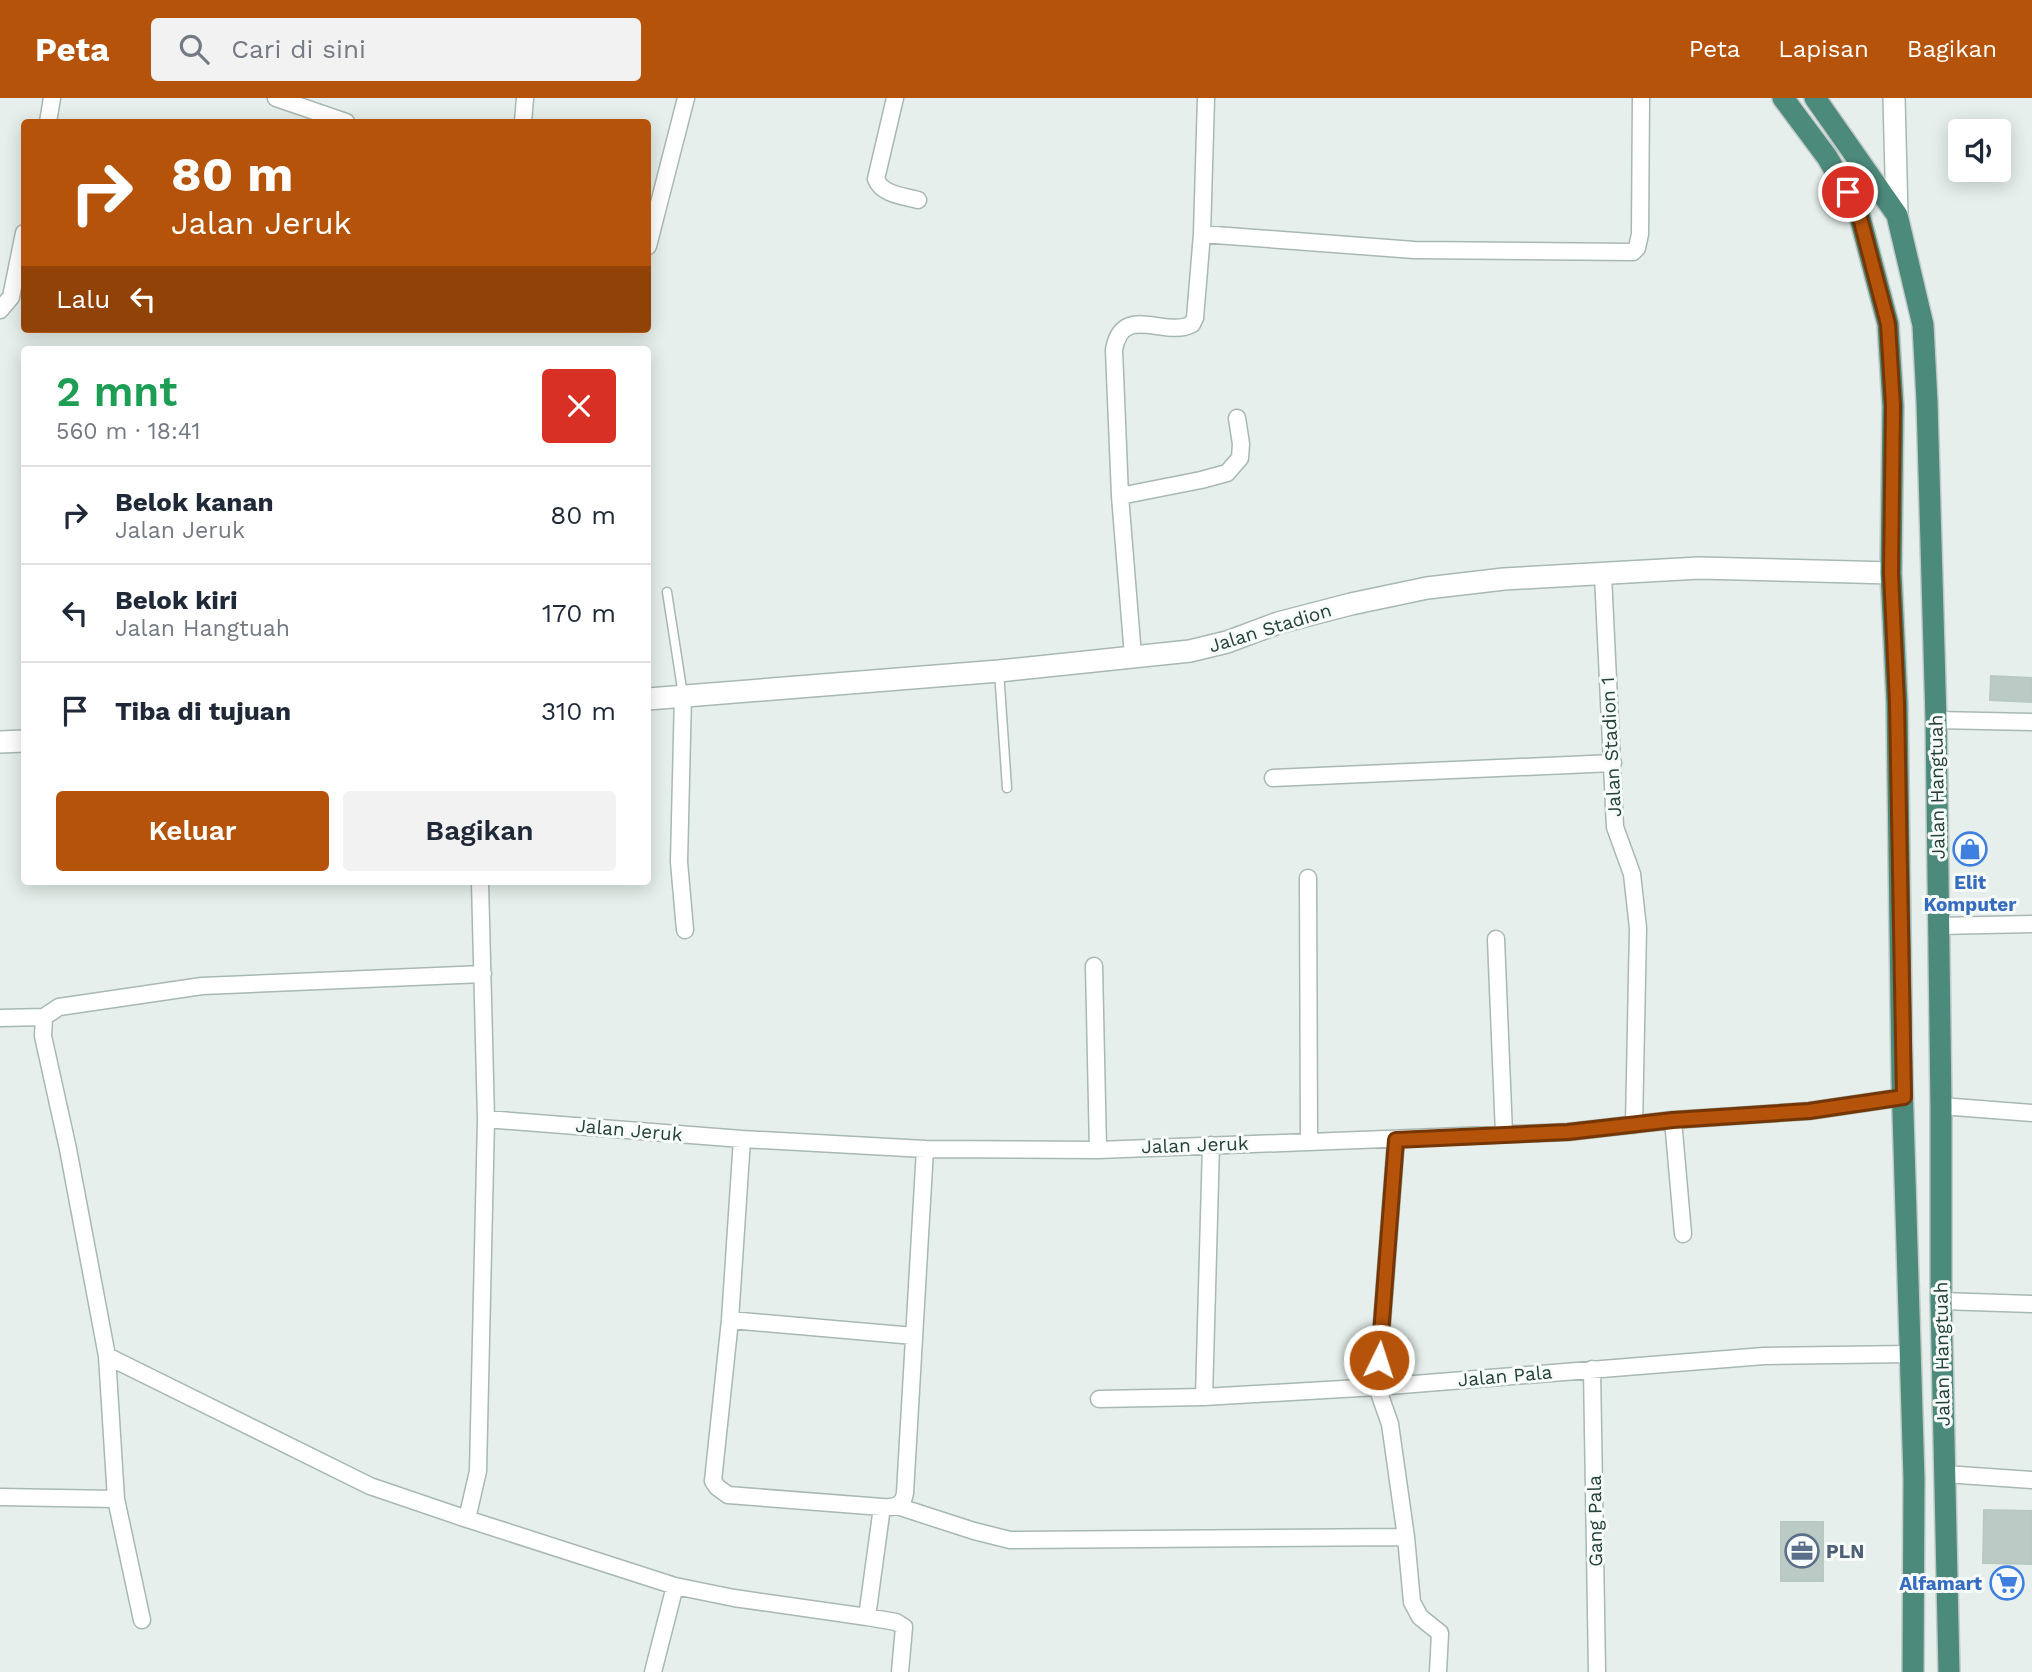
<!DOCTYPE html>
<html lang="id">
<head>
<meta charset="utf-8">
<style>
	:root { --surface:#fff; --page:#f2f2f3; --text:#1f2937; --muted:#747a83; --line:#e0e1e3; --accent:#b45309 }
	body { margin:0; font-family:"Work Sans",sans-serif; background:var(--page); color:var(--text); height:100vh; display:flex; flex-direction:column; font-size:26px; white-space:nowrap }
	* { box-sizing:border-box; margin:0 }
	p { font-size:23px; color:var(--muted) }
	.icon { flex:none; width:38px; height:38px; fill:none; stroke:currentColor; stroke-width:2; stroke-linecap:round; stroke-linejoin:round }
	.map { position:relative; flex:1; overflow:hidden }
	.drawer { position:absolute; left:21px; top:248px; width:630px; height:539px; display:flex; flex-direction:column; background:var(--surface); border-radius:7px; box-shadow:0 4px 18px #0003 }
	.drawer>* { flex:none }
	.hud { position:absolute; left:21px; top:21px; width:630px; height:214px; border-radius:7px; box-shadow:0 4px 18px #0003; background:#b45309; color:#fff; overflow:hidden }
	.fabs { position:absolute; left:1948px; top:21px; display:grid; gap:14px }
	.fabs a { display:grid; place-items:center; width:63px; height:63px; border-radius:7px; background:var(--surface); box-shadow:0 4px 18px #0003; font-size:35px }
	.pin { position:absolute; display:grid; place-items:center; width:60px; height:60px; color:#fff; margin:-30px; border:4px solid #fff; border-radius:50%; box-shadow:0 2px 7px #0007 }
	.me { position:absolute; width:77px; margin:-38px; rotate:4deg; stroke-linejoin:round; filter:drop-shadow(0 0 5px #0008) }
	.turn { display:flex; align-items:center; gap:24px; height:147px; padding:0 35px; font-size:32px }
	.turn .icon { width:91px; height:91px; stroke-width:2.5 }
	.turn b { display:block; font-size:49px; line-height:60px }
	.then { display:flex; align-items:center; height:66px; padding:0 35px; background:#0003; gap:14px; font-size:26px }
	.round { display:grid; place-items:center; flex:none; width:74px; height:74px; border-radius:7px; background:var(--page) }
	.overview { display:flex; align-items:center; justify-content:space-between; height:119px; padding:0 35px }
	h1 { font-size:42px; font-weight:600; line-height:52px; color:#1e9e55 }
	.primary-button { display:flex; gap:14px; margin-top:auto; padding:14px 35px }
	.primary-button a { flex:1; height:80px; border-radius:7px; background:var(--accent); color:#fff; font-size:28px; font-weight:600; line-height:80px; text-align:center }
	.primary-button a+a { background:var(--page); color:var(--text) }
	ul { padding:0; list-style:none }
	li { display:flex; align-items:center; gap:21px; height:98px; padding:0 35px; border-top:2px solid var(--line) }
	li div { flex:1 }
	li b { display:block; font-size:26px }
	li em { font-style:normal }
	header { display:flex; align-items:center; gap:42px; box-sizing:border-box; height:98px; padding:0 35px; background:var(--accent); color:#fff }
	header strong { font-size:33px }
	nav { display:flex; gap:38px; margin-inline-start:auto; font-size:24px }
	.search { width:490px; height:63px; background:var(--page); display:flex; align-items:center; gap:18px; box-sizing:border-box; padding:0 24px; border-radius:7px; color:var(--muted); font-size:26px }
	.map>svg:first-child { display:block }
	.building { fill:#bbcac4; stroke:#b8c9c2; stroke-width:2 }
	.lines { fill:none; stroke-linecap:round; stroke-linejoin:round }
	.service-casing { stroke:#a8b8b2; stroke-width:11 }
	.minor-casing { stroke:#a8b8b2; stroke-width:19 }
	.tertiary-casing { stroke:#a8b8b2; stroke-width:24 }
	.trunk-casing { stroke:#c2cac8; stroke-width:24 }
	.service { stroke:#fff; stroke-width:8 }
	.minor { stroke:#fff; stroke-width:16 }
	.tertiary { stroke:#fff; stroke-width:21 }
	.trunk { stroke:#4c8a7c; stroke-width:21 }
	.route-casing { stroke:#753606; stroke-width:18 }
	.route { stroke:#b45309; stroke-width:12 }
	.labels { text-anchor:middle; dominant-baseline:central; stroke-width:6; stroke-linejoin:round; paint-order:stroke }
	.street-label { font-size:19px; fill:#24423a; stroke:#f7fbf9 }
	.shop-label { font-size:19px; font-weight:bold; fill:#366cbe; stroke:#f7fbf9 }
	.service-label { font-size:19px; font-weight:bold; fill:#4e5e75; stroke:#f7fbf9; text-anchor:start }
</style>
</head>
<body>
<header>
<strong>Peta</strong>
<div class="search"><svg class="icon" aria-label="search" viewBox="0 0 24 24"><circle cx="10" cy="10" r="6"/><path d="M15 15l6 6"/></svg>Cari di sini</div>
<nav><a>Peta</a><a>Lapisan</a><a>Bagikan</a></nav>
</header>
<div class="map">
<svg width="2032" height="1574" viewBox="0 0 2032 1574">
	<rect width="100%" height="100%" fill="#e6efeb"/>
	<path class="building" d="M1991,578L2032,580V604L1990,602Z
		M1984,1412L2032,1413V1466L1983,1465Z
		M1781,1424H1823V1483H1781Z"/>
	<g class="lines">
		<defs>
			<path id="service" d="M667,494L683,597
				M999,573L1007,690"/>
			<path id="minor" d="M276,0L346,24
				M895,0L876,81C882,97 904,98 918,102
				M48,24L52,0
				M523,24L525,0
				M1202,136L1414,152L1633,154L1637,150L1640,136L1641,0
				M648,148L686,0
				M0,212L11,199L24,135
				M1120,398L1201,382L1227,375L1240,360L1241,346L1237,320
				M1603,477L1615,729L1632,776L1638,830L1634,1027
				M1133,558L1120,398L1114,252C1122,204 1166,241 1192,226L1195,220L1202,136L1206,0
				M683,597L679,764L685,832
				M1936,622L2032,624
				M1273,680L1613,665
				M1308,780L1309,1042
				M1939,828L2032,826
				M1496,841L1504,1036
				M1094,868L1098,1052
				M0,920L44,919
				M1941,1008L2032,1015
				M486,1021L742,1041L925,1051L1098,1052L1568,1034L1673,1022L1809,1013L1904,999
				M1673,1022L1683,1136
				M742,1041L730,1222L713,1383L717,1389L728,1397L882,1409C894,1410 903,1408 905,1395L925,1051
				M1396,1042L1377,1289L1390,1326L1406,1439L1412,1504L1420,1519L1440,1535L1438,1574
				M1941,1203L2032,1206
				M730,1222L914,1238
				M107,1258L370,1388L467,1421L478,1373L486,1021L480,784
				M1592,1271L1597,1574
				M1204,1299L1211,1047
				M1099,1301L1204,1299L1377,1289L1764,1258L1911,1256
				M1945,1376L2032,1382
				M0,1399L116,1401
				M897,1408L974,1433L1010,1442L1406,1439
				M882,1409L867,1519L896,1524L904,1529L900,1574
				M467,1421L675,1488L734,1500L867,1519
				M142,1522L116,1401L107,1258L68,1051L43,938L44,919L59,909L202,888L483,876
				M653,1574L675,1488"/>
			<path id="tertiary" d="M1894,0L1897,117
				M648,601L999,573L1190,553L1227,544L1278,525L1351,506L1427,490L1504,481L1699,470L1891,475
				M0,644L24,643"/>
			<path id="trunk" d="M1783,0L1827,59L1858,112L1888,226L1893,308L1891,475L1897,605L1902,982L1914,1381L1913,1574
				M1815,0L1897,117L1923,227L1927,304L1936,622L1941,1008V1203L1949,1574"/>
		</defs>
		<use href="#service" class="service-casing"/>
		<use href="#minor" class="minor-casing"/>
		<use href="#tertiary" class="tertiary-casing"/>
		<use href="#trunk" class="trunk-casing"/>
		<use href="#service" class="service"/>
		<use href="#minor" class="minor"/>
		<use href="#tertiary" class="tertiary"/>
		<use href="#trunk" class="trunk"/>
	</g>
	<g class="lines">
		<defs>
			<path id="route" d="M1379,1262L1396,1042L1568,1034L1673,1022L1809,1013L1904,999L1897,605L1891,475L1893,308L1888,226L1858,112L1848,94"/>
		</defs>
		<use href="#route" class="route-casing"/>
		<use href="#route" class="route"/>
	</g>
	<defs>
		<symbol id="shop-ring" viewBox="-11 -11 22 22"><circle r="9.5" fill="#f7fbf9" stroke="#3f7fe0" stroke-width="1.5"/><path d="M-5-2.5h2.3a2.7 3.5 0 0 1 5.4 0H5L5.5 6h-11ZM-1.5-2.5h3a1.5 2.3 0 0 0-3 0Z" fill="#3f7fe0"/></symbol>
		<symbol id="office-ring" viewBox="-11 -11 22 22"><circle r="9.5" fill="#f7fbf9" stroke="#5c6f8a" stroke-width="1.5"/><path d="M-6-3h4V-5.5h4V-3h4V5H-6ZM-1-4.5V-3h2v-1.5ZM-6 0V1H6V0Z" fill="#5c6f8a"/></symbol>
		<symbol id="supermarket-ring" viewBox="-11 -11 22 22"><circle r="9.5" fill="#f7fbf9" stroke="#3f7fe0" stroke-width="1.5"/><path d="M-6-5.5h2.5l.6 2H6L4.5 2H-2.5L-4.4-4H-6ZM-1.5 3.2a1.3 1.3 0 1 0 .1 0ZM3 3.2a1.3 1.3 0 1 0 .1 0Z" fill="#3f7fe0"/></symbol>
	</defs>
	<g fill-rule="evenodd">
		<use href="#shop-ring" x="1951" y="732" width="38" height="38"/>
		<use href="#office-ring" x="1783" y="1434" width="38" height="38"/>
		<use href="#supermarket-ring" x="1988" y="1466" width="38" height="38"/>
	</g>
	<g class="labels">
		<g class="street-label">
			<text transform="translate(1270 530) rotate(-17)">Jalan Stadion</text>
			<text transform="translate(1611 649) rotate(-93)">Jalan Stadion 1</text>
			<text transform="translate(1937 689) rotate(-91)">Jalan Hangtuah</text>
			<text transform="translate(629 1032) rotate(5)">Jalan Jeruk</text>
			<text transform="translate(1195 1047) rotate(-2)">Jalan Jeruk</text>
			<text transform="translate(1942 1256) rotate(-91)">Jalan Hangtuah</text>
			<text transform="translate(1505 1278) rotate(-5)">Jalan Pala</text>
			<text transform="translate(1595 1423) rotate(-91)">Gang Pala</text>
		</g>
		<g class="shop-label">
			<text x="1970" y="784">Elit<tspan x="1970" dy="22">Komputer</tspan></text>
			<text x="1982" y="1485" text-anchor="end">Alfamart</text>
		</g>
		<g class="service-label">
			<text x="1826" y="1453">PLN</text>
		</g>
	</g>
</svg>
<div class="fabs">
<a><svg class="icon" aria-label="sound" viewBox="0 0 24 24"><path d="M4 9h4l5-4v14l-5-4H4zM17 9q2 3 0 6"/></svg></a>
</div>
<div class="pin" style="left:1848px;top:94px;background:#d93025"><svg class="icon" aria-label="arrive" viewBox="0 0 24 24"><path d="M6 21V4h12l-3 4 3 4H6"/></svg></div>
<svg class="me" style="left:1379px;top:1262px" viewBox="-20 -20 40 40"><circle r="17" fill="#b45309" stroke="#fff" stroke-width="3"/><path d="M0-11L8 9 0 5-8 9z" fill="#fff"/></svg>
<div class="hud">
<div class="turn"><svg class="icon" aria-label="right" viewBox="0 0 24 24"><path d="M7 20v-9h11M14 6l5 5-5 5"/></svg><div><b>80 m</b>Jalan Jeruk</div></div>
<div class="then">Lalu<svg class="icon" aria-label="left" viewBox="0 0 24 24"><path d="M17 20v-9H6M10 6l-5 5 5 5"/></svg></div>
</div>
<section class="drawer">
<div class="overview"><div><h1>2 mnt</h1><p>560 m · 18:41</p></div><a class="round" style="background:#d93025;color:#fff"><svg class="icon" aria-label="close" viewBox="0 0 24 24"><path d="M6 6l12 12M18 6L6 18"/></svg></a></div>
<ul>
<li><svg class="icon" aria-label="right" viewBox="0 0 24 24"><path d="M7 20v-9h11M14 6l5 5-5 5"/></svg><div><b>Belok kanan</b><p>Jalan Jeruk</p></div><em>80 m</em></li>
<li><svg class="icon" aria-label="left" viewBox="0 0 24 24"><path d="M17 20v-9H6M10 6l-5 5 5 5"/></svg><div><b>Belok kiri</b><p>Jalan Hangtuah</p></div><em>170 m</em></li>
<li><svg class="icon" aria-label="arrive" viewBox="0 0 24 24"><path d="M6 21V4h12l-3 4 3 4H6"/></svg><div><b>Tiba di tujuan</b></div><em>310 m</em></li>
</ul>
<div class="primary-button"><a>Keluar</a><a>Bagikan</a></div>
</section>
</div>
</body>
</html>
